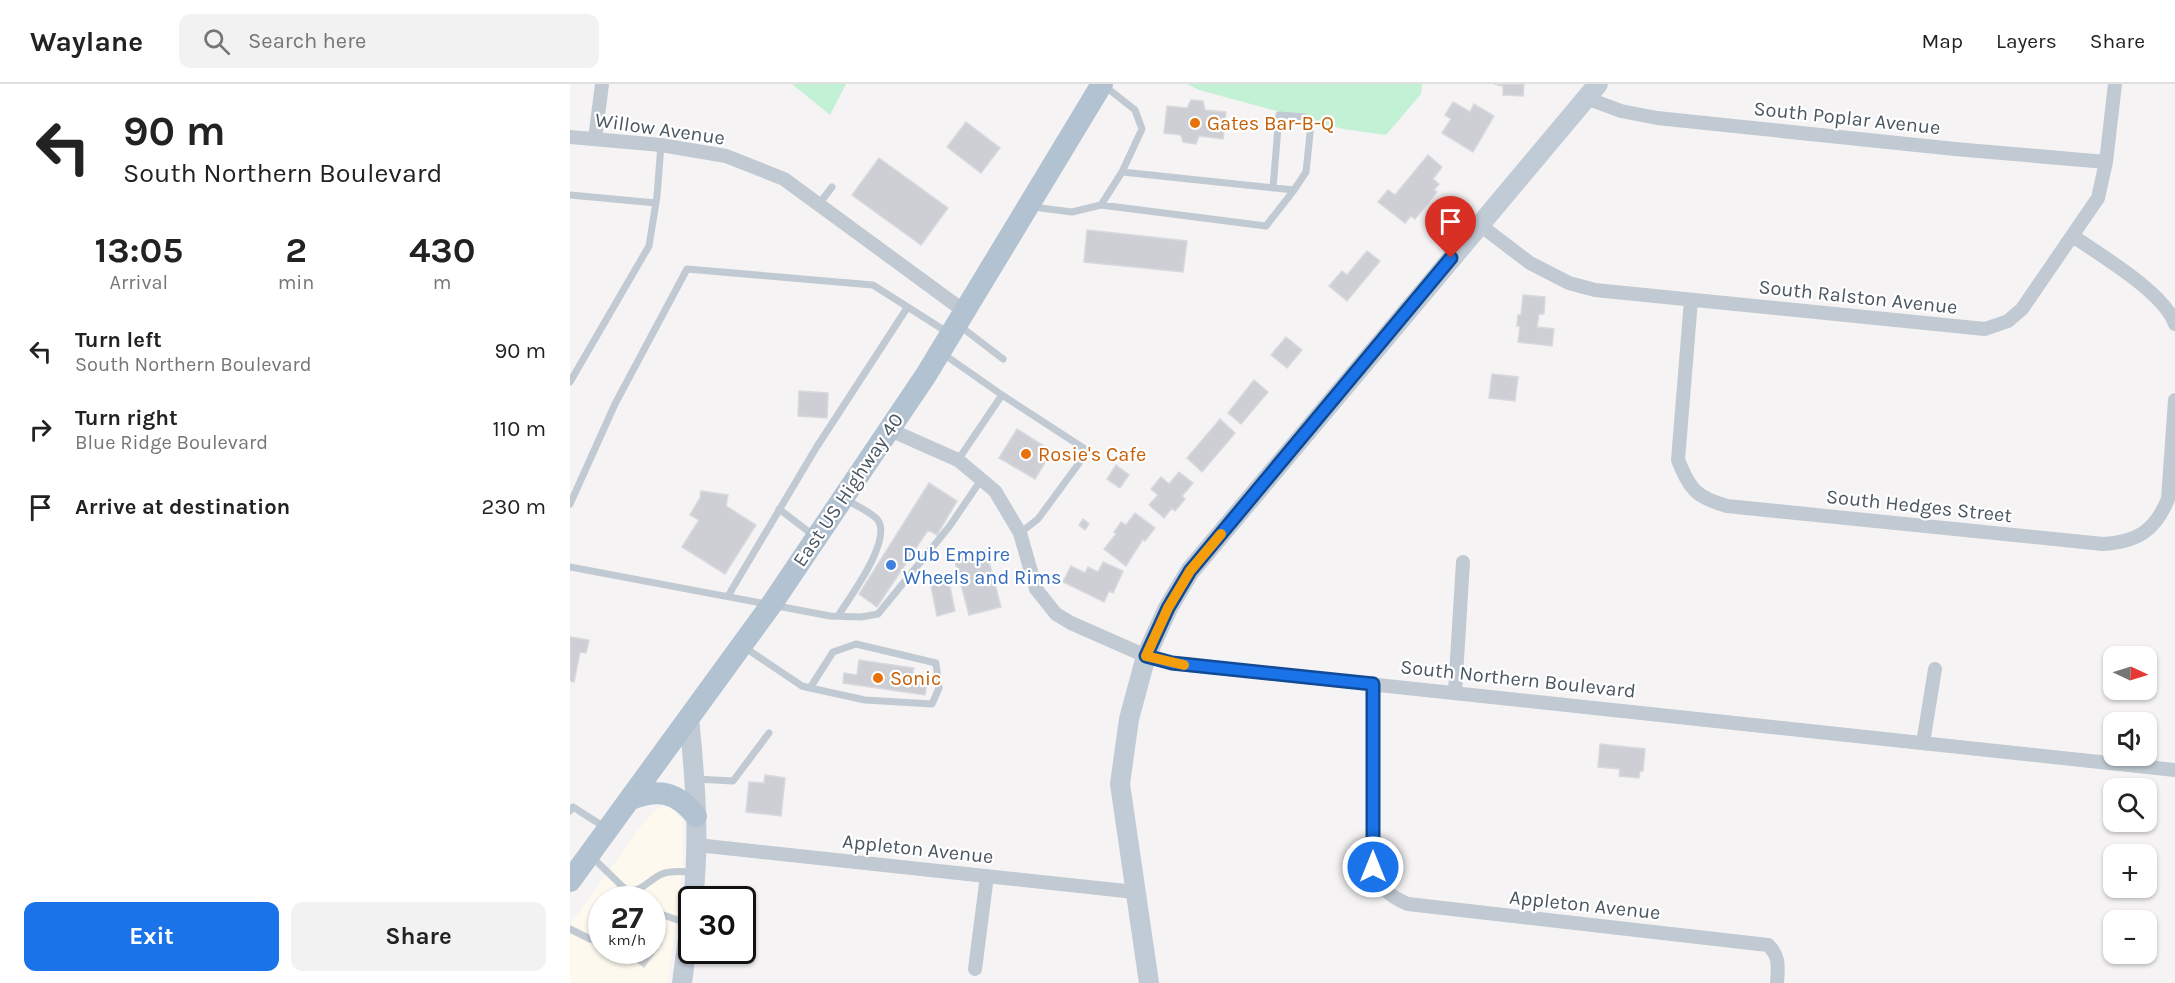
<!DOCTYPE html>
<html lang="en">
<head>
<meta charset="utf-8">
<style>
	:root { --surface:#fff; --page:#f2f2f2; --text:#222; --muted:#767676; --line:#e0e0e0; --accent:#1a73e8 }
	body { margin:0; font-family:Karla,sans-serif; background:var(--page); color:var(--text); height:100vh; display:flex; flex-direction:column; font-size:22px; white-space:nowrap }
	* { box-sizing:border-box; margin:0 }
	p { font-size:20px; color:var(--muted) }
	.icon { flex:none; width:33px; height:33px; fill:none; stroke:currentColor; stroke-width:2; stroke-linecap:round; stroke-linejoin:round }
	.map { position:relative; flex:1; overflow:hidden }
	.drawer { display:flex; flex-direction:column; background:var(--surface); width:570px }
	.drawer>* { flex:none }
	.top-card { background:#fff; color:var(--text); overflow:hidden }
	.needle { width:39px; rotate:94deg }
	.controls { position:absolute; left:1533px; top:562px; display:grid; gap:12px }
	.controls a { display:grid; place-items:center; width:54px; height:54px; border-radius:12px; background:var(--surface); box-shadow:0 2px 4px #0004; font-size:30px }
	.speed { position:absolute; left:18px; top:802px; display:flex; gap:12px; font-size:30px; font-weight:700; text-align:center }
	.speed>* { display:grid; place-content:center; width:78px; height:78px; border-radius:50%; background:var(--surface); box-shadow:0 2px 4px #0004; line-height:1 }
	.speed small { font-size:15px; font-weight:400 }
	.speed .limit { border:3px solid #111; border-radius:9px; background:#fff; color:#111 }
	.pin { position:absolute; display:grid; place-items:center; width:51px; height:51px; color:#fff; margin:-62px -26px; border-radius:50% 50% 50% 0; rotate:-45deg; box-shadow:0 0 6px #0007 }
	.pin .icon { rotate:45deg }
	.me { position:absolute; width:66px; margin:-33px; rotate:0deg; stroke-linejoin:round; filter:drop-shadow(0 0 4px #0008) }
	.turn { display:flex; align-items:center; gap:21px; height:126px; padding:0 24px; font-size:27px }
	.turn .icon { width:78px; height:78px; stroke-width:2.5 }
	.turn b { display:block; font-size:42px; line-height:51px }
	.eta { display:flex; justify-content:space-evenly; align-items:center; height:102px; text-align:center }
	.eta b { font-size:36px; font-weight:700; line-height:42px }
	.cta { display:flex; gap:12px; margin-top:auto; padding:12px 24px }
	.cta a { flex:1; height:69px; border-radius:12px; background:var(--accent); color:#fff; font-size:24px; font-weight:700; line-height:69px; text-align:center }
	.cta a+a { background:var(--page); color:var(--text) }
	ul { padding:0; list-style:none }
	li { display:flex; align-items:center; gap:18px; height:78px; padding:0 24px }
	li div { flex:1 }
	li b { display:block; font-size:22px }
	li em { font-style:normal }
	header { display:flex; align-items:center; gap:36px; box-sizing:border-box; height:84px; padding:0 30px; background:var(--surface); border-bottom:2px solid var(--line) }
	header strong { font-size:28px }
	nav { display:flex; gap:33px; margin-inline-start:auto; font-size:21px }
	.search { width:420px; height:54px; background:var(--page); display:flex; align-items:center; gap:15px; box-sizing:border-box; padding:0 21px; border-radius:12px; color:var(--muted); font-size:22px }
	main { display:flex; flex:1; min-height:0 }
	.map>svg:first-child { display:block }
	.commercial { fill:#fdf9ef; fill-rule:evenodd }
	.green { fill:#c3f1d5 }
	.building { fill:#cdcfd5; stroke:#d7d9de; stroke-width:1.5 }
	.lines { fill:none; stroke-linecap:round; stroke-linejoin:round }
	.lane { stroke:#c1cad2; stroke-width:7 }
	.street { stroke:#c1cad2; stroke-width:14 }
	.secondary { stroke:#c1cbd6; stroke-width:20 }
	.primary { stroke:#b3c2d1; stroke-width:22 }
	.route-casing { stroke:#114b97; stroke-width:15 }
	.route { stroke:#1a73e8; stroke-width:10 }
	.slow { stroke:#f59e0b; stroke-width:10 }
	.food-dot { fill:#e8710a; stroke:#fff; stroke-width:2 }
	.shop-dot { fill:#3f7fe0; stroke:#fff; stroke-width:2 }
	.labels { text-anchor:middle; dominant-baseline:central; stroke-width:4.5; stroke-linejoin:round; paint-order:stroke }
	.street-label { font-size:20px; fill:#4a5661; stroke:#fff }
	.food-label { font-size:20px; fill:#c56008; stroke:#fff; text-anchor:start }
	.shop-label { font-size:20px; fill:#366cbe; stroke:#fff; text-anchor:start }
</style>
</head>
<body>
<header>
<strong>Waylane</strong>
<div class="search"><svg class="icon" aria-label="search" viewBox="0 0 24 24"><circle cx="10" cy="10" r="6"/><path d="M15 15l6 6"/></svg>Search here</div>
<nav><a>Map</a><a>Layers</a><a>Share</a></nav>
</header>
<main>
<section class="drawer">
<div class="top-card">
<div class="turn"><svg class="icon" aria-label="left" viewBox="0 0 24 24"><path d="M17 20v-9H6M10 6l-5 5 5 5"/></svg><div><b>90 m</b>South Northern Boulevard</div></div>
</div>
<div class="eta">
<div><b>13:05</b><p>Arrival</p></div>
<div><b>2</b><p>min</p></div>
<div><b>430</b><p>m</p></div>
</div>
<ul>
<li><svg class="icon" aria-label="left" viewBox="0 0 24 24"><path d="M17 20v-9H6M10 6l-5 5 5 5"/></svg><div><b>Turn left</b><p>South Northern Boulevard</p></div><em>90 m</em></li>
<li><svg class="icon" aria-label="right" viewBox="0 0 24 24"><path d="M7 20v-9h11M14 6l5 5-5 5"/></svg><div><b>Turn right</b><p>Blue Ridge Boulevard</p></div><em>110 m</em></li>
<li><svg class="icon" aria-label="arrive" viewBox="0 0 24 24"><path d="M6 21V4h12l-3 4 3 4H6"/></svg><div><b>Arrive at destination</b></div><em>230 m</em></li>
</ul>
<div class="cta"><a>Exit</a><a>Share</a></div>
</section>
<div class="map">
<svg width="1605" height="899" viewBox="0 0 1605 899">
	<rect width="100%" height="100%" fill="#f5f3f3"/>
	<path class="commercial" d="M102,723L112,737L113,783L98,899H0V840L74,738L87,724ZM32,816H82V867H32Z"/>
	<path class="green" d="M222,0H276L260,31Z
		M617,0H852L851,10L816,51L773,45L629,6Z"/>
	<path class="building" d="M924,0H954L953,12L933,11V2Z
		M621,16L633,17L635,26L656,28L653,55L629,52L626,60L613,58L611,51L594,49L597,22L617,24Z
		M883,18L900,28L904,20L924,32L903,68L872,49L881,35L875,31Z
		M396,38L430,64L411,89L377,63Z
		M858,71L872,83L863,95L869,100L864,106L867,108L845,135L841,132L835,139L808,118L818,106L825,111Z
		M309,74L378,124L351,161L282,111Z
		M517,146L617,157L613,188L514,178Z
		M797,167L810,177L777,217L759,202L772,187L777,191Z
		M953,211L975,213L974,230H969L967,243L984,245L982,262L948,258L950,242H947L948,231H951Z
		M716,253L732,266L717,284L701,271Z
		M922,290L948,293L945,317L919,314Z
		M684,296L698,308L671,340L658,329Z
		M229,307L258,309L257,334L228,332Z
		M650,335L665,349L632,388L617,374Z
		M447,345L482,367L465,395L429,374Z
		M546,381L559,391L550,404L537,395Z
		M609,388L623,399L612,412L615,415L605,427L602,424L594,434L579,421L588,411L581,405L591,393L599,400Z
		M359,399L387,417L367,451L358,446L307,523L289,510Z
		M131,407L158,411L156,422L186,441L155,490L112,463L129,436L120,431L130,414Z
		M565,429L585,444L575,457L573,455L556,482L534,465L546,450L544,448L551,438L556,441Z
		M513,435L519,440L515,446L509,441Z
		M416,466L431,523L399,531L384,474Z
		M533,478L553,487L543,509L539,507L534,518L493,498L501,482L515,489L518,483L528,488Z
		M379,498L385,527L367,532L361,502Z
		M0,553L19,556L16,569L10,568L4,598L0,597Z
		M289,576L344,584L341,596L357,599L355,611L273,599L274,589L287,591Z
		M1030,660L1075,665L1073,687H1070L1069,694L1049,692L1050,685L1028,683Z
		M195,691L215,694L211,732L176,728L179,698L194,699Z
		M82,854L91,860L74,883L59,872L63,867H82Z"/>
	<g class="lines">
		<path class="lane" d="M703,104L709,31L735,33L741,40L736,88L724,106
			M0,111L86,119
			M249,120L262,103
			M531,121L552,88L572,45L565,26L536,3
			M463,123L502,128L531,121L696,142L724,106L552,88
			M390,242L433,275
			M372,269L432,311L518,367L468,435L450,449
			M0,298L79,162L87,112L91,61
			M388,376L432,311
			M0,420L45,320L117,185L303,201L377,248
			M209,425L243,451
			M0,483L260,532L291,533L308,530L379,443L411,396
			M158,512L246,364L337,224
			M268,532C279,514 324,455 307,435C299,427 285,421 275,415
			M174,563L232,602L240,604L295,616L362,620L369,604L366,579L286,560L263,568L240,604
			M127,695L163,697L199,649
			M0,727L3,723L36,744
			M21,772L57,807C72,808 80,795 92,790C102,786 113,788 122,788
			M64,808L71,816
			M82,827L119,840
			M0,845L20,855L32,857"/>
		<path class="street" d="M1016,14L1051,27L1087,34L1385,65L1536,78
			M0,53L91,61L156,72L214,95L394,227
			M25,55L32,0
			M910,141L960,179L999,199L1025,206L1415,245L1438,237L1452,225L1528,114L1536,78L1545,0
			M1503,152C1531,172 1594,208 1605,240
			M1121,216L1108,376C1120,405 1125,413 1157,422L1533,460C1567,458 1585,447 1598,415L1605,316
			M318,345L388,376L425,407L450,449L466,505L486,530L501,539L576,572L602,579L1605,686
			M803,599V783C813,804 816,811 838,820L1198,861C1210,872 1208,883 1207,899
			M885,608L893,478
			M1353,659L1365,585
			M127,761L565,808
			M405,885L417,792"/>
		<path class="secondary" d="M119,634C125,694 130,755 123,816
			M112,899L122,824
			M579,899L550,700L559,635L576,572L598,524L620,487L1028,0"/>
		<path class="primary" d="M61,715C89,704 107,708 126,732
			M0,797L201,521L356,291L532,0"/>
	</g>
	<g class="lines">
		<defs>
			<path id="route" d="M803,783V600L602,579L576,572L598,524L620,487L881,174"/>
		</defs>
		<use href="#route" class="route-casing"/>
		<use href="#route" class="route"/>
		<path class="slow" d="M614,581L576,572L598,524L620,487L651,450"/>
	</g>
	<g class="food-dot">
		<circle cx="625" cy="39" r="6"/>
		<circle cx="456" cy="370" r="6"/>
		<circle cx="308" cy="594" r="6"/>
	</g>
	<circle class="shop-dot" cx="321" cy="481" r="6"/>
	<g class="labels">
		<g class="street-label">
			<text transform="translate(1277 34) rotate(6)">South Poplar Avenue</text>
			<text transform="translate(90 45) rotate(8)">Willow Avenue</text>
			<text transform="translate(1288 213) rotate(6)">South Ralston Avenue</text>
			<text transform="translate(278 406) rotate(-56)">East US Highway 40</text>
			<text transform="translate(1349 422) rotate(6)">South Hedges Street</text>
			<text transform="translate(948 595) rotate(6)">South Northern Boulevard</text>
			<text transform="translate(348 765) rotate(6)">Appleton Avenue</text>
			<text transform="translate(1015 821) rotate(6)">Appleton Avenue</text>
		</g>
		<g class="food-label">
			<text x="637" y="39">Gates Bar-B-Q</text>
			<text x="468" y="370">Rosie's Cafe</text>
			<text x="320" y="594">Sonic</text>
		</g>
		<g class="shop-label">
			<text x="333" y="470">Dub Empire<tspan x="333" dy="23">Wheels and Rims</tspan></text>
		</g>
	</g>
</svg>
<div class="controls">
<a><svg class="needle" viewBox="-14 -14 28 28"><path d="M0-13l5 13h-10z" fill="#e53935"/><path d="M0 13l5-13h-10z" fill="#767676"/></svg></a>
<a><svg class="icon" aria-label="sound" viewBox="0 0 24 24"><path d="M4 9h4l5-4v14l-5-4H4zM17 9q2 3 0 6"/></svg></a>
<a><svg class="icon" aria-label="search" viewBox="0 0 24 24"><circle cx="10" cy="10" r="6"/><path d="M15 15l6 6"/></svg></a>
<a>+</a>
<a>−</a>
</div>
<div class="speed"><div>27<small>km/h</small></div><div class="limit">30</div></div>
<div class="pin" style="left:881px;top:174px;background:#d93025"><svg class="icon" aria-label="arrive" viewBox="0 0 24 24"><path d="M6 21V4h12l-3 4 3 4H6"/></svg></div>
<svg class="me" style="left:803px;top:783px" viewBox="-20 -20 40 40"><circle r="17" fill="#1a73e8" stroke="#fff" stroke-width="3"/><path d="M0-11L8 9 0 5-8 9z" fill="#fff"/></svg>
</div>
</main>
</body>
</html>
